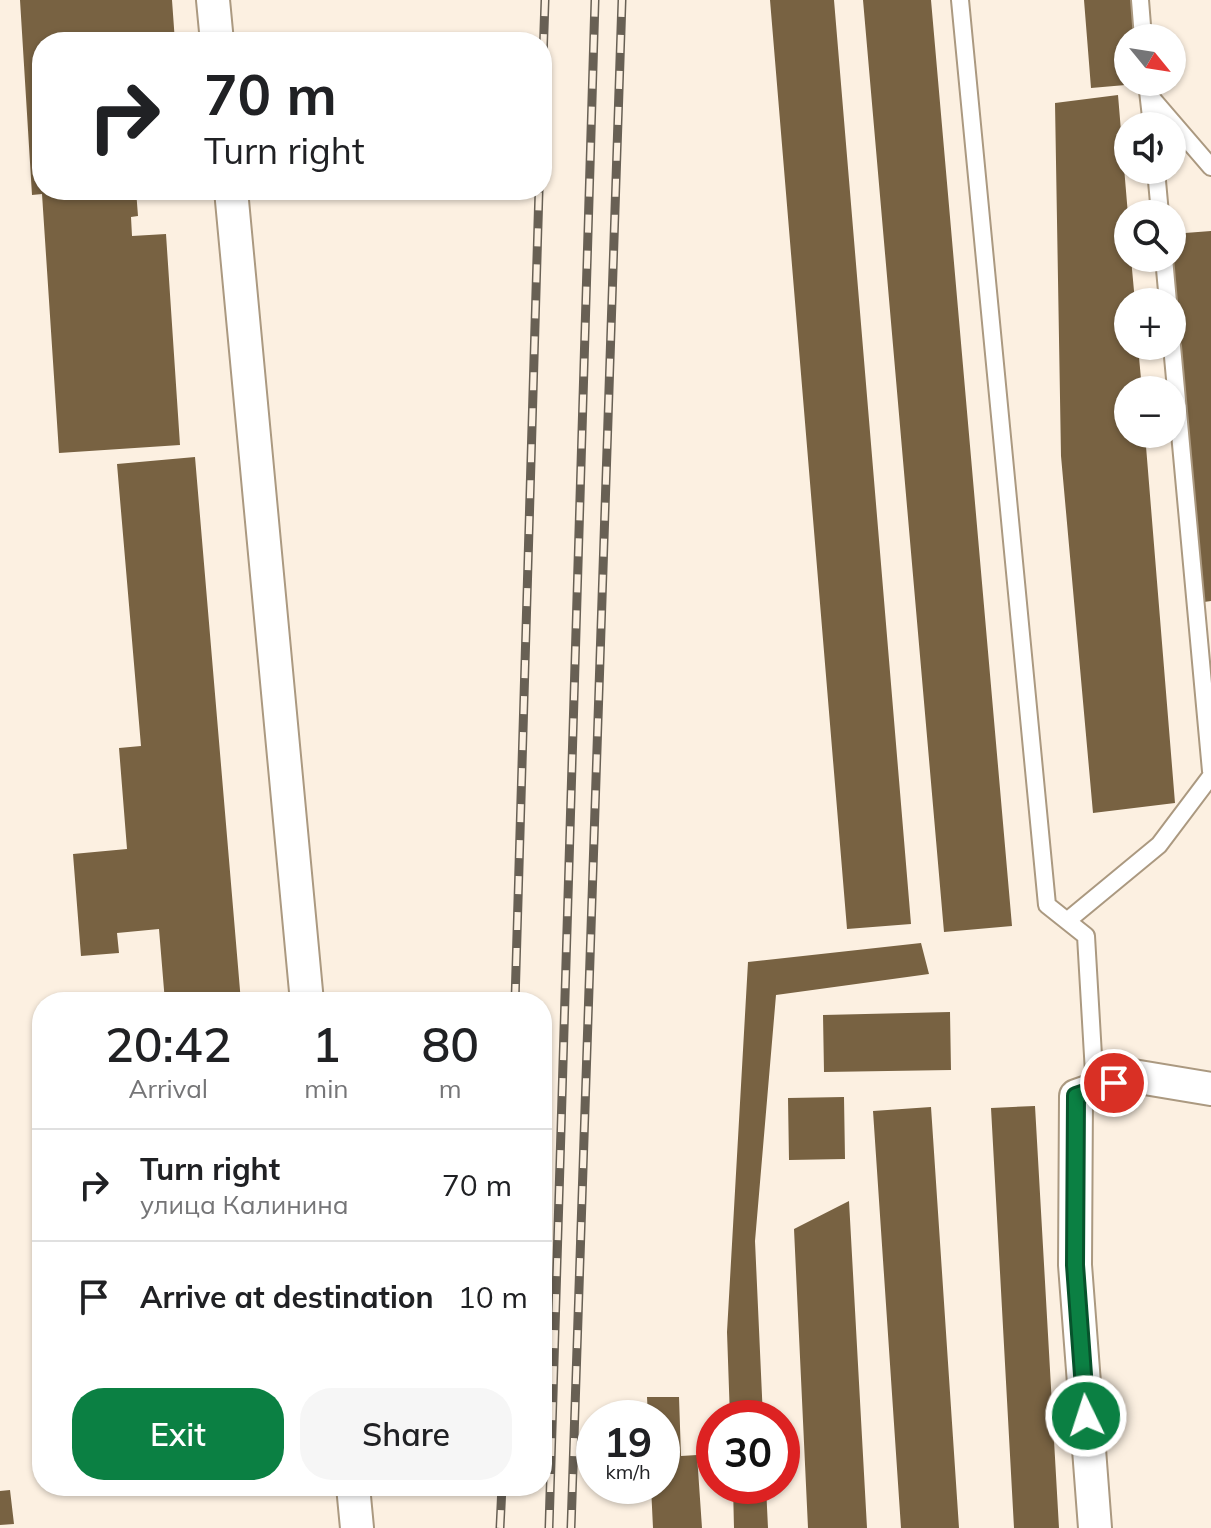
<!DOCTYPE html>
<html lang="en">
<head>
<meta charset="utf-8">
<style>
	:root { --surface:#fff; --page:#f6f6f6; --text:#202124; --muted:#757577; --line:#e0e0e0; --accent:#0b8043 }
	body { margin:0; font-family:Mulish,sans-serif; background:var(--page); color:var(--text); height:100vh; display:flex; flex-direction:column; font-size:30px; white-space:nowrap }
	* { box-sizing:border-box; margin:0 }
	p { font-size:26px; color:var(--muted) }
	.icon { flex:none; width:44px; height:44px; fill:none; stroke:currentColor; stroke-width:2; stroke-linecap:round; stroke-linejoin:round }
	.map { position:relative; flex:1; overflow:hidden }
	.drawer { position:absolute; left:32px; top:992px; width:520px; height:504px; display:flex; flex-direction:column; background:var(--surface); border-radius:32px; box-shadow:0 2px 6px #0004 }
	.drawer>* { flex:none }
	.hud { position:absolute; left:32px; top:32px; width:520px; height:168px; border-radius:32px; box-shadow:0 2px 6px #0004; background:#fff; color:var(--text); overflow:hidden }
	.needle { width:52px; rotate:120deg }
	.buttons { position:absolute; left:1114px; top:24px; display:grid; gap:16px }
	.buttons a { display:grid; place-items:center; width:72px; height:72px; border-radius:50%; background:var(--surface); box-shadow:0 2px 6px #0004; font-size:40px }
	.speed { position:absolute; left:576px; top:1400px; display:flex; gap:16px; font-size:40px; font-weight:700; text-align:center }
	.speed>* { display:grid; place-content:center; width:104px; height:104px; border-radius:50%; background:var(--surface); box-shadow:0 2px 6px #0004; line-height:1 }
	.speed small { font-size:20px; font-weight:400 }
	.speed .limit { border:12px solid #d22; background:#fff; color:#111 }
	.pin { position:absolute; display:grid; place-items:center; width:68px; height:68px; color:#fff; margin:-34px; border:4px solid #fff; border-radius:50%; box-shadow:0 2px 8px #0007 }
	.me { position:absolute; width:88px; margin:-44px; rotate:356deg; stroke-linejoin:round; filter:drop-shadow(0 0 6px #0008) }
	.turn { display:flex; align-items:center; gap:28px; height:168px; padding:0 40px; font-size:36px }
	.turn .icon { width:104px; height:104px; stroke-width:2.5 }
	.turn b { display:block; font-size:56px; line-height:68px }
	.eta { display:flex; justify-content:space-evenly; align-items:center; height:136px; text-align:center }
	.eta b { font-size:48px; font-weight:600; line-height:56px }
	.cta { display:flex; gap:16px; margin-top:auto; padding:16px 40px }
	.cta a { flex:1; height:92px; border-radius:32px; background:var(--accent); color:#fff; font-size:32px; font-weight:600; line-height:92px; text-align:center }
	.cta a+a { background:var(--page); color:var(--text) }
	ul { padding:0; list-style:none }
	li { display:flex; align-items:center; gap:24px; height:112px; padding:0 40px; border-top:2px solid var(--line) }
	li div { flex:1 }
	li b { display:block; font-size:30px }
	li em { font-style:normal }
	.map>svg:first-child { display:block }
	.building { fill:#786242 }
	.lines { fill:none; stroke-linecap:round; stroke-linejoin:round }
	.lane-casing { stroke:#ab9980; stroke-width:20 }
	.street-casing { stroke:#ab9980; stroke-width:36 }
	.lane { stroke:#fff; stroke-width:16 }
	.street { stroke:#fff; stroke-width:32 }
	.rail-casing { stroke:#686054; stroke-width:9 }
	.rail { stroke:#fcf0e1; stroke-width:6; stroke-dasharray:18; stroke-linecap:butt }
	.route-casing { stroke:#07532c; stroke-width:20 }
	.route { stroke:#0b8043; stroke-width:14 }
</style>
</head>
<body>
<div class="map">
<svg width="1211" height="1528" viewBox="0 0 1211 1528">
	<rect width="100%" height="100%" fill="#fcf0e1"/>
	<path class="building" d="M20,0H172L175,42H42V190H136L138,216L131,217L132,236L166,234L180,445L59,453L42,194L32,195Z
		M770,0H834L911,924L847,929Z
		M863,0H931L1012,926L944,932Z
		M1084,0H1148L1151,38H1128V82H1137V84L1091,88Z
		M1118,95L1128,215V258H1131L1135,302H1128V346H1138L1142,390H1128V434H1145L1175,803L1093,813L1061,456L1055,103Z
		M1211,231V601L1204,602L1171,258L1172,234Z
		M195,457L241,1002H165L159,929L117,933L119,953L81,956L73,854L127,849L119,748L141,746L117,464Z
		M921,943L929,974L776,995L755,1241L763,1418H730L727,1332L748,962Z
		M950,1012L951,1070L824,1072L823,1015Z
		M844,1097L845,1159L789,1160L788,1098Z
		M1035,1106L1059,1528H1014L991,1108Z
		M931,1107L959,1528H901L873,1111Z
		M849,1201L867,1528H808L794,1229Z
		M647,1397H679L681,1456L697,1455L702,1528H653L651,1486H662V1418H648Z
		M733,1486H766L768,1528H734Z
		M10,1490L14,1524L0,1525V1491Z"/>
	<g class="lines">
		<defs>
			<path id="lane" d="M960,0L1047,905L1086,936L1095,1090
				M1140,0L1143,38
				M1147,82L1152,126
				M1149,95L1211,167
				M1156,170L1160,214
				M1164,258L1168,302
				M1172,346L1211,771
				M1067,921L1159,845L1211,776"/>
			<path id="street" d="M213,0L217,42
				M231,190L307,1002
				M353,1486L357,1528
				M1095,1528L1075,1265L1076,1096L1133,1076L1211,1089"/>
		</defs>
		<use href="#lane" class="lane-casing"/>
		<use href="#street" class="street-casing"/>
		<use href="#lane" class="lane"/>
		<use href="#street" class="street"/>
		<defs>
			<path id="rail" d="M542,88L545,0
				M515,1002L539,190
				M500,1528L502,1486
				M549,1528L595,0
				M571,1528L622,0"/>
		</defs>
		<use href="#rail" class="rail-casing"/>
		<use href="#rail" class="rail"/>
	</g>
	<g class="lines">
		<defs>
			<path id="route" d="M1086,1416L1075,1265L1076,1096L1114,1083"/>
		</defs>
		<use href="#route" class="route-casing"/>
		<use href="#route" class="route"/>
	</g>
</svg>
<div class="buttons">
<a><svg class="needle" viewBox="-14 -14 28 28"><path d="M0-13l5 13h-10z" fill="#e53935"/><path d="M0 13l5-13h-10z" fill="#757577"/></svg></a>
<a><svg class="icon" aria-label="sound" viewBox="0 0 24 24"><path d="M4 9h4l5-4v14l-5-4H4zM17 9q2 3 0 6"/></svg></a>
<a><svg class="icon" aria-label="search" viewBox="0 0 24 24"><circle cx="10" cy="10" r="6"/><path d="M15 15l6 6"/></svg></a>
<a>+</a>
<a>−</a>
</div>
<div class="speed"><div>19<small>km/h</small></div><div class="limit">30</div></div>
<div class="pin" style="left:1114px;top:1083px;background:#d93025"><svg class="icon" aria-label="arrive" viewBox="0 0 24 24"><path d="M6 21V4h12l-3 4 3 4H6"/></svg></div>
<svg class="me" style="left:1086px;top:1416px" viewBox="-20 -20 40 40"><circle r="17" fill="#0b8043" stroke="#fff" stroke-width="3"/><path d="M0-11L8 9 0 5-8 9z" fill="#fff"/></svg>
<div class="hud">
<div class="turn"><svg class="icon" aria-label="right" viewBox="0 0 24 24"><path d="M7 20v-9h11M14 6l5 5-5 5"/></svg><div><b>70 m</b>Turn right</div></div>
</div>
<section class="drawer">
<div class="eta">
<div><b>20:42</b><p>Arrival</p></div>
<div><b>1</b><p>min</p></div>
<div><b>80</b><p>m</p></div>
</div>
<ul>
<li><svg class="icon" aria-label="right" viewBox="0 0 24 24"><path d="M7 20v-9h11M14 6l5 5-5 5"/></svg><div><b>Turn right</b><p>улица Калинина</p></div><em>70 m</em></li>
<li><svg class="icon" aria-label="arrive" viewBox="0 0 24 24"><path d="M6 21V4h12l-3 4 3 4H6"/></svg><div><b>Arrive at destination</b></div><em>10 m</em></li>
</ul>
<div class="cta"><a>Exit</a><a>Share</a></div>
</section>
</div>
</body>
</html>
